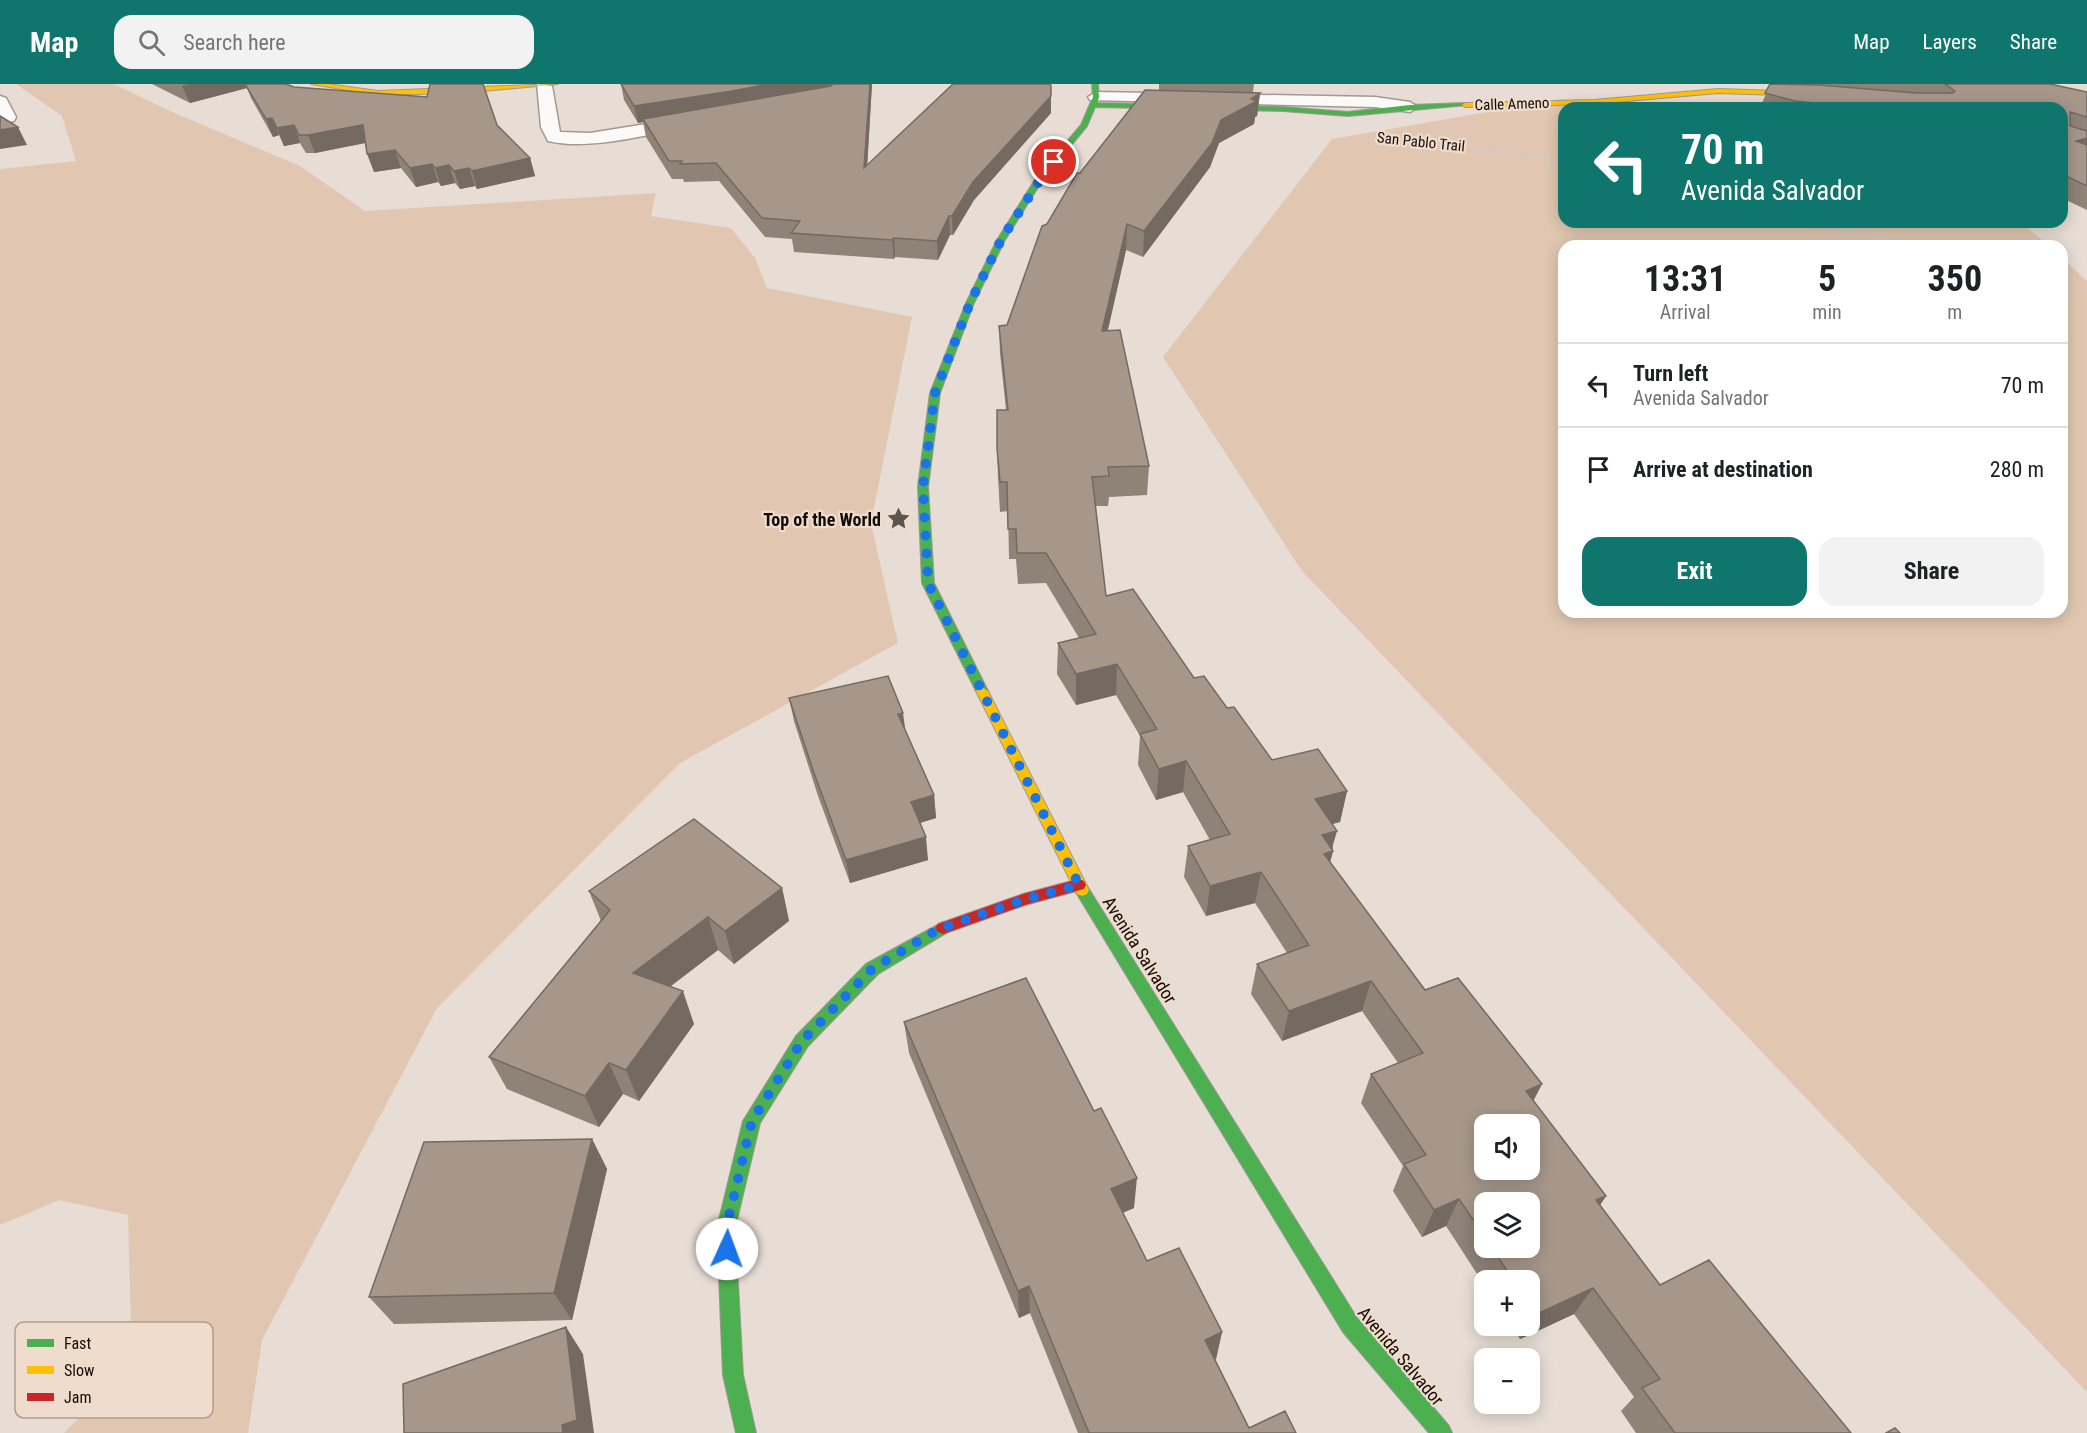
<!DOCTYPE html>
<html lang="en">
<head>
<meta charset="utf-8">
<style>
	:root { --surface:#fff; --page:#f2f2f2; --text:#202124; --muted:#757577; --line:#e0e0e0; --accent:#0f766e }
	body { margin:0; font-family:"Roboto Condensed",sans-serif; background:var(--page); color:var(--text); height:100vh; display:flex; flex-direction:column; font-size:22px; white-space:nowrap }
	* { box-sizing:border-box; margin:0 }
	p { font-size:20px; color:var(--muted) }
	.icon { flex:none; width:33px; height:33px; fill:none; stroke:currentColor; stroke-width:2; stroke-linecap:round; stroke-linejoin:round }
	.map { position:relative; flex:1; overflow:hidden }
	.drawer { position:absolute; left:1558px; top:156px; width:510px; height:378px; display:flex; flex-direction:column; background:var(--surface); border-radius:18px; box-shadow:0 3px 15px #0003 }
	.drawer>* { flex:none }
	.top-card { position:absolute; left:1558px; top:18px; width:510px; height:126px; border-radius:18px; box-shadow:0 3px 15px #0003; background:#0f766e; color:#fff; overflow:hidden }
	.buttons { position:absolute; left:1474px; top:1030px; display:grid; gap:12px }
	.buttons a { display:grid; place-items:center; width:66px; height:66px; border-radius:12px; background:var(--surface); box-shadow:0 3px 15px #0003; font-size:30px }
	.pin { position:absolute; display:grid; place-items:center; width:51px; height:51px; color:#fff; margin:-26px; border:3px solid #fff; border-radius:50%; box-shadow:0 2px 6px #0007 }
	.me { position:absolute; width:66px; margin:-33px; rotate:2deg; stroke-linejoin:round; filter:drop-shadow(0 0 4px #0008) }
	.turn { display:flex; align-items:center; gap:21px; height:126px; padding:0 24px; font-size:27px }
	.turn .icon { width:78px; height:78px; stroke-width:2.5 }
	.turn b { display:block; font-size:42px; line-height:51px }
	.eta { display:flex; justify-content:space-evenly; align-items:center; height:102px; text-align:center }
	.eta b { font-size:36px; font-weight:700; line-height:42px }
	.cta { display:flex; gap:12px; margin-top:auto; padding:12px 24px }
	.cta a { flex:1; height:69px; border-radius:18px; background:var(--accent); color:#fff; font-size:24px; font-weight:700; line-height:69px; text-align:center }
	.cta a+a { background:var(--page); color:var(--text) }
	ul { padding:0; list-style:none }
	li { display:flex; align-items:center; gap:18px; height:84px; padding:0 24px; border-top:2px solid var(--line) }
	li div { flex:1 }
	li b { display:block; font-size:22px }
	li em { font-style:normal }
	header { display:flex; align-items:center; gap:36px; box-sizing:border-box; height:84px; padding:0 30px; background:var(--accent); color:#fff }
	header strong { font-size:28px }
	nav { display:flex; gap:33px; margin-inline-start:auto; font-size:21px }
	.search { width:420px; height:54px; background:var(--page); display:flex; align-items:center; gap:15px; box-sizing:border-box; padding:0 21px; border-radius:18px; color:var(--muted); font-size:22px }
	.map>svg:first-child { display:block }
	.green { fill:#e1c7b1 }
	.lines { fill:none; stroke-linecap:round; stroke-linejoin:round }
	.street-casing { stroke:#a19993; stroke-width:3 }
	.fast-casing { stroke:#a19993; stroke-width:2 }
	.slow-casing { stroke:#a19993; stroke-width:2 }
	.jam-casing { stroke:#a19993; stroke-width:2 }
	.path { stroke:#cecac8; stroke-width:2; stroke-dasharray:3 1.5; stroke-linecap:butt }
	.street { fill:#fbfaf9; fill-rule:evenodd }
	.fast { fill:#4caf50; fill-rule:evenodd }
	.slow { fill:#ffc107; fill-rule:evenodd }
	.jam { fill:#c62828; fill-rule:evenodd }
	.wall { fill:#8f8277; fill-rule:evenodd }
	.shaded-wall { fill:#746a61 }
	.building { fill:#a6978a; stroke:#746a61; stroke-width:1.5; fill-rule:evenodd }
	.route { stroke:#1a73e8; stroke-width:10; stroke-dasharray:0 18 }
	.labels { text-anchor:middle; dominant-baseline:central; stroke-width:4.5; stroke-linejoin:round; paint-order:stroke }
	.far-street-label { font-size:15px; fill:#120c07; stroke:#efdccc }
	.poi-label { font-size:18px; font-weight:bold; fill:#120c07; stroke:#efdccc; text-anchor:end }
	.street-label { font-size:18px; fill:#120c07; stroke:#efdccc }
	.key { fill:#efdccc; stroke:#ad9e91; stroke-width:1.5 }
	.key-label { font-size:16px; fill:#120c07 }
</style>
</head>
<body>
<header>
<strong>Map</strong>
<div class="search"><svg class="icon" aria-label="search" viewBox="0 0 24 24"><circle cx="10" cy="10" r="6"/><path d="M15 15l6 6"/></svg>Search here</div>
<nav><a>Map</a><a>Layers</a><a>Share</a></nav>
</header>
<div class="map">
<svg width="2087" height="1349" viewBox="0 0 2087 1349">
	<rect width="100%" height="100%" fill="#e7ddd4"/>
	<path class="green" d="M16,0H114L170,27L300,82L365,127L656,109L651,132L731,144L755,174L767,204L912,233L871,439L898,559L680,679L437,924L262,1256L248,1349H64L132,1281L128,1131L59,1116L0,1141V85L76,77L62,32Z
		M1562,15L1634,24H1564V138H2021L2049,162H1564V528H2062L2063,175L2087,197V1308L1302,487L1163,273L1332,55Z"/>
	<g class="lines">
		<defs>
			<path id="street" d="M537,0L552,2L560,48L590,49L690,33L698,38L690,43C648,50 589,67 548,57L541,43Z
				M1096,8L1375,13L1410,18L1418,23L1410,28L1375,23L1090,16L1088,13Z
				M0,12L6,14L16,33L14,37L8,38L0,33Z"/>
			<path id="fast" d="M1092,0H1098L1099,13L1097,19L1283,23L1348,28L1410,21L1465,19L1468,21L1348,32L1283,27L1095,23L1087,42L1042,97L1005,156L974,219L940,309L928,403L934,499L988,607L982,611L976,607L922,499L918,403L930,309L966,219L997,156L1036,94L1081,41L1093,13Z
				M1082,800L1087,802L1357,1234L1449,1342L1452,1349H1429L1343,1248L1077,810L1075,806L1077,802Z
				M943,838L948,840L951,844L948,848L878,890L808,962L760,1039L735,1144L743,1291L756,1349H736L723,1291L717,1144L743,1037L796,952L866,880Z"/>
			<path id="slow" d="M311,0H328L378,7L558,0L462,9L378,11Z
				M1718,5L1811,8L1814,10L1811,12L1718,9L1594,20L1465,23L1462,21L1465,19L1594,16Z
				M982,603L988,607L1089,806L1087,810L1082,812L1077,810L1075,806L976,607Z"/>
			<path id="jam" d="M1079,795L1084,797L1086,801L1084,805L1025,821L943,850L938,848L935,844L938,840L1023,810Z"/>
		</defs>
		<use href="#street" class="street-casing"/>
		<use href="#fast" class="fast-casing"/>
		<use href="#slow" class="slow-casing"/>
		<use href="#jam" class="jam-casing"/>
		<path class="path" d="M1390,56L1540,71L1564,82
			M1768,138L1884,152L1924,162
			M2062,198L2087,206"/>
		<use href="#street" class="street"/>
		<use href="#fast" class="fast"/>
		<use href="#slow" class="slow"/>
		<use href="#jam" class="jam"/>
	</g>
	<path class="wall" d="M152,0H286L294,3L497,41L530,74L535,92L477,105L475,102L460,105L455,99L441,102L438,98L416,103L401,84L374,88L366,59L315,69H306L300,59L284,62L279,51L273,53L251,14L247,4L190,19Z
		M621,0H872L867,81L1051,29L974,116L953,151H950L938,176L895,173L894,175L794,168L792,155L765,153L719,97L684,98L683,95H672L646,53L643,38L638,39L624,16Z
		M1159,0H1254L1253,8L1260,9L1257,32L1255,33L1254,40L1219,59L1210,83L1143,173L1126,166L1108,246L1149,382L1147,411L1109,413L1108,422H1095L1106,512L1227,624L1272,676L1347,707L1340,738L1332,740L1333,767L1330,778L1425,906L1542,1000L1533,1017L1606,1112L1600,1121L1660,1201L1851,1349H1636L1621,1327L1634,1313L1574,1230L1520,1255L1511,1242H1530V1197H1485V1202L1446,1142L1422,1153L1393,1107L1403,1082L1361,1019L1371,990L1398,979L1362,927L1282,957L1251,910L1257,880L1287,869L1255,819L1206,832L1184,793L1188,762L1210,756L1183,708L1156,716L1138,681L1140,652L1116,611L1076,621L1057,590L1058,559L1079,554L1046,499L1018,500L1016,475H1009L1008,427L1000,428L998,393L997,364L1006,326L1000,269L999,242L1007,241L1047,140L1080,89L1159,7ZM1485,1119L1530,1164H1485Z
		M1770,0H2050L2087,8V126L2062,114V24H1760Z
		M789,614L905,646L934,711L936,734L920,739L928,776L850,799L818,712L794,637Z
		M782,804L789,837L734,880L718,866L670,903L694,940L639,1017L623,1010L599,1043L507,1005L489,973L601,837L589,807Z
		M904,938L1134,1124L1123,1129L1147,1177L1222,1248L1216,1275H1215L1249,1344L1296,1349H1078L1030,1229L1019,1234L909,969Z
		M592,1055L607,1085L572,1236L394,1240L369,1213Z"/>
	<path class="shaded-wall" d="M189,0H245L247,4L190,19L182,2Z
		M769,0H833V4L643,35V38L638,39L634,22Z
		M870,0H872L866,102L864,84Z
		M1260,9L1257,32L1255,33L1254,40L1219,59L1210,83L1143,173L1144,147L1221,36Z
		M1051,12V29L974,116L953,151L952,132L973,98Z
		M272,34L279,51L273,53L266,35Z
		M294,41L300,59L284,62L277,44Z
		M363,41L369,58L315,69L308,51Z
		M18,43L27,61L0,65V46Z
		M2087,54V69L2076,57Z
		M395,66L401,84L374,88L367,70Z
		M530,74L535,92L477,105L472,87Z
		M432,80L438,98L416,103L410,84Z
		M449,81L455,99L441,102L435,84Z
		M469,84L475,102L460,105L454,87Z
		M949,132L950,151L938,176L937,157Z
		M1127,140L1126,166L1101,275L1102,247Z
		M894,154L895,173L894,175L892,156Z
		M1117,580L1116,611L1076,621V590Z
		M903,629L906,651L898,630Z
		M1186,677L1183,708L1156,716L1159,685Z
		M1347,707L1340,738L1309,746L1315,715Z
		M934,711L936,734L913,741L911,718Z
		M1337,747L1331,768L1333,767L1325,798L1322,751Z
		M926,753L928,776L850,799L846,776Z
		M1261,788L1255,819L1206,832L1210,802Z
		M782,804L789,837L734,880L725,847Z
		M708,833L718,866L645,921L633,889Z
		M1371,897L1362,927L1282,957L1289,927Z
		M683,907L694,940L639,1017L626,986Z
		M609,979L623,1010L599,1043L585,1012Z
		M1542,1000L1527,1029L1526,1007Z
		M592,1055L607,1085L572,1236L554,1209Z
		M1137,1094L1134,1124L1109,1134L1111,1105Z
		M1606,1112L1588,1139L1596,1116Z
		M1459,1115L1446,1142L1422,1153L1434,1126Z
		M1029,1202L1030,1229L1019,1234L1018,1207Z
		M1593,1204L1574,1230L1520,1255L1529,1242H1530V1240L1537,1230Z
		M566,1243L583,1270L594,1349H563L562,1341Z
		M1222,1248L1216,1275L1199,1282L1205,1256Z"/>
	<path class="building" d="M245,0H286L294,3L427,13L430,0H483L497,41L530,74L472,87L469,84L454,87L449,81L435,84L432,80L410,84L395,66L367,70L363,41L308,51H299L294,41L277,44L272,34L266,35Z
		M621,0H769L732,7L634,22Z
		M833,0H870L864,84L953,0H1050L1051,2V12L973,98L952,132H949L937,157L894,154L892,156L791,149L800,137L762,134L716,79L680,80L682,77H669L643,35L831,2Z
		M1770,0L1819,1L1916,9H1953L1955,7L1945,0H2050L2087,8V33L2070,28V42L2087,47V54L2076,57L2087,61V102L2062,90V24H1851V23L1795,17L1765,9Z
		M1145,6L1260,9L1251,15L1257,17L1221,36L1212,59L1144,147L1127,140L1102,247L1120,246L1149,382L1108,383L1109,392L1092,393L1106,512L1133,505L1194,594L1204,592L1227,624L1234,623L1272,676L1318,665L1347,707L1315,715L1337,747L1322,751L1333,767L1324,770L1425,906L1458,894L1542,1000L1526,1007L1606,1112L1596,1116L1660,1201L1709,1176L1851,1349H1675L1642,1304L1660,1295L1593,1204L1537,1230L1530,1220V1197H1514L1492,1164H1530V1119H1485V1153L1459,1115L1434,1126L1404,1080L1426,1071L1371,990L1423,969L1371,897L1289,927L1257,880L1309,861L1261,788L1210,802L1188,762L1230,750L1186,677L1159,685L1140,650L1157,645L1117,580L1076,590L1058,559L1096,550L1046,469H1017L1016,445H1008L1007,398H1000L997,364V326H1008L999,242L1007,241L1042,142L1047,140L1077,89H1080ZM1485,1041H1530V1086H1485Z
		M0,32L18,43L0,46Z
		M888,592L903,629L898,630L934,711L911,718L926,753L846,776L814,689L789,614Z
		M694,735L782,804L725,847L708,833L633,889L683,907L626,986L609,979L585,1012L489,973L610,826L589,807Z
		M1026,894L1094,1027L1101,1024L1137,1094L1111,1105L1147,1177L1179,1164L1222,1248L1205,1256L1249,1344L1285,1327L1296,1349H1089L1029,1202L1018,1207L904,938Z
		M592,1055L554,1209L369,1213L424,1058Z
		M566,1243L577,1336L562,1341L563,1349H404L403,1300Z
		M1895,1344L1900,1349H1886Z"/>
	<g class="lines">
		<path class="route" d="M727,1165L726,1144L752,1037L802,957L872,885L939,845L1023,816L1079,801L928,499L923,402L935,309L970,219L1001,156L1040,96L1054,78"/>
	</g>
	<defs>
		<symbol id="sight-bare" viewBox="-9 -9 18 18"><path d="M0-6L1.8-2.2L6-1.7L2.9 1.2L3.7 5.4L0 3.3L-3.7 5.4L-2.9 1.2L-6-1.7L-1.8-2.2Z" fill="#5d554f" stroke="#efdccc" stroke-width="2.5" paint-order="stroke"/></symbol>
	</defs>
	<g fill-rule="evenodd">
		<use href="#sight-bare" x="882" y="418" width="33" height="33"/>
	</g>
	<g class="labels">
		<g class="far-street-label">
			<text transform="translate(1512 20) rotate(-2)">Calle Ameno</text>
			<text transform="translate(1421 58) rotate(6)">San Pablo Trail</text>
		</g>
		<g class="poi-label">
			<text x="881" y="435">Top of the World</text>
		</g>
		<g class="street-label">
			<text transform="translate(1140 866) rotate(58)">Avenida Salvador</text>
			<text transform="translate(1401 1272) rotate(50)">Avenida Salvador</text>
		</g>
	</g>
	<rect x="15" y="1238" width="198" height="96" rx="9" class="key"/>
	<rect x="27" y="1255" width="27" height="8" fill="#4caf50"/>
	<rect x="27" y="1282" width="27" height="8" fill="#ffc107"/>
	<rect x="27" y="1309" width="27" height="8" fill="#c62828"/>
	<g class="key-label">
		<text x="64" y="1265">Fast</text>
		<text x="64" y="1292">Slow</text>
		<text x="64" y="1319">Jam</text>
	</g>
</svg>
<div class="buttons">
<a><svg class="icon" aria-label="sound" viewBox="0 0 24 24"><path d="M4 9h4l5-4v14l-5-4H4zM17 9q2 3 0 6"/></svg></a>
<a><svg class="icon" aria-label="layers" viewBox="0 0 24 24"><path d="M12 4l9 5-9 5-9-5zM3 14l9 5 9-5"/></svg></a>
<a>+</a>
<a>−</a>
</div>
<div class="pin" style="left:1054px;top:78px;background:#d93025"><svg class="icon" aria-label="arrive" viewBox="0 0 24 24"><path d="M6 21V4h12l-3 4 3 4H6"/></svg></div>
<svg class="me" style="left:727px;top:1165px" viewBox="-20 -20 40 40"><circle r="19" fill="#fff"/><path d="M0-13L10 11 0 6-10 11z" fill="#1a73e8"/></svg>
<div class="top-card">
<div class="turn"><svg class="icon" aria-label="left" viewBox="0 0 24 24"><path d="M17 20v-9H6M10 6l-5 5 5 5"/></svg><div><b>70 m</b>Avenida Salvador</div></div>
</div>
<section class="drawer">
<div class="eta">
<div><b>13:31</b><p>Arrival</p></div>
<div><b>5</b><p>min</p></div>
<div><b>350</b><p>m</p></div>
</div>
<ul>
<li><svg class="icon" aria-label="left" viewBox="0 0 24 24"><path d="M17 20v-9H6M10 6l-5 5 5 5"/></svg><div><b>Turn left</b><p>Avenida Salvador</p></div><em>70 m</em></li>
<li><svg class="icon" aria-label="arrive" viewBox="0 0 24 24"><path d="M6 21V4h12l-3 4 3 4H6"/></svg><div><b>Arrive at destination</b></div><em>280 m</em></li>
</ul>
<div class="cta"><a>Exit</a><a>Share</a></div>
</section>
</div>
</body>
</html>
